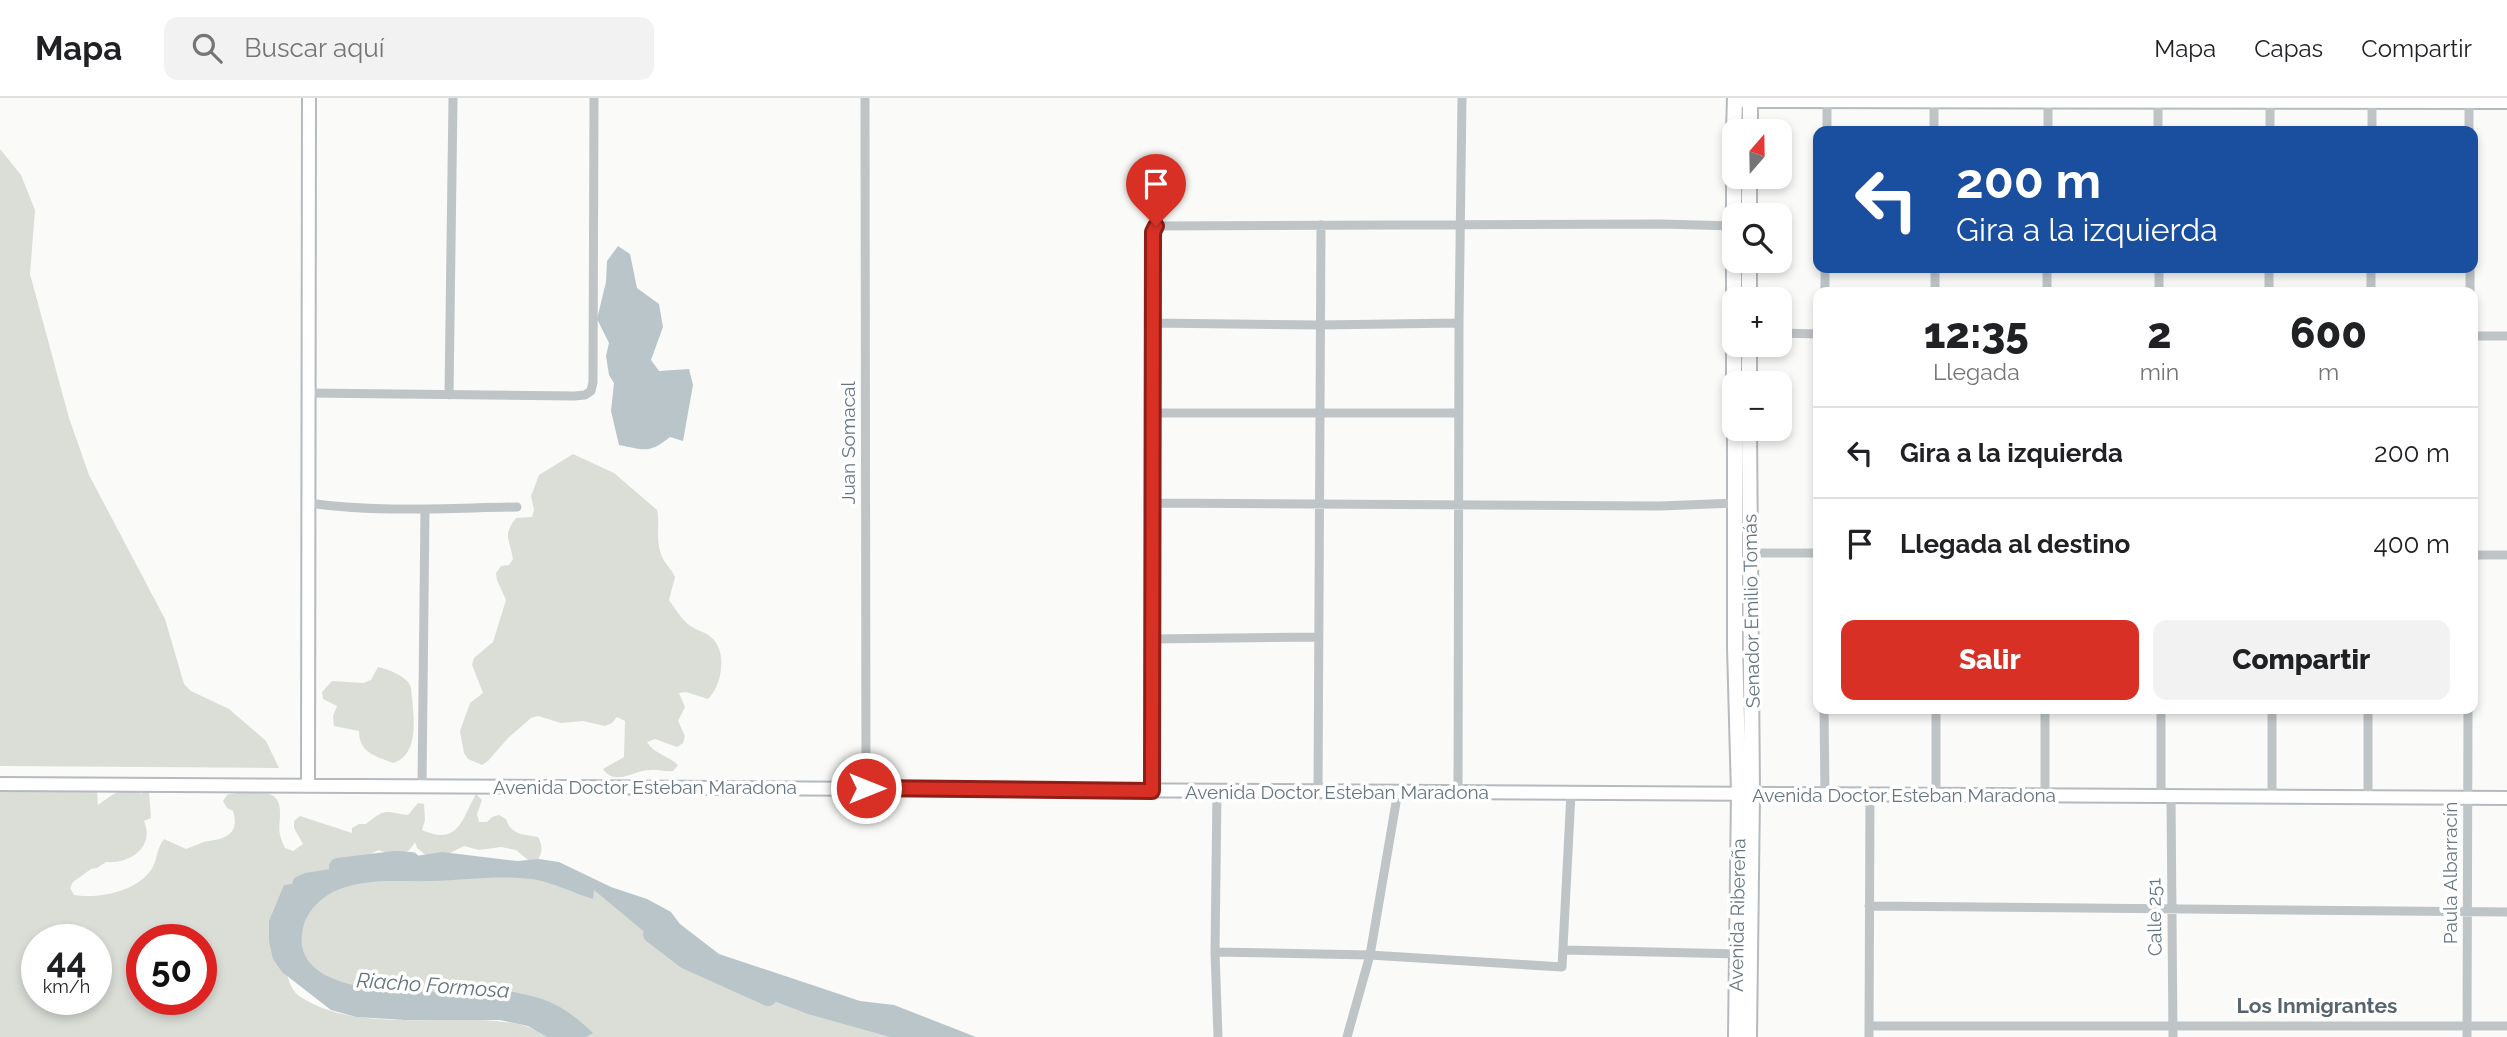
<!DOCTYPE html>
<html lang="es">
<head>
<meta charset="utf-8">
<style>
	:root { --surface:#fff; --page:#f2f2f2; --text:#202124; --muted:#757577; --line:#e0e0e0; --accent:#d93025 }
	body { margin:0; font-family:Raleway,sans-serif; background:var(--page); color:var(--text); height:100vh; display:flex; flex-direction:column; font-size:26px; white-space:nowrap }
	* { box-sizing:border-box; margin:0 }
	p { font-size:23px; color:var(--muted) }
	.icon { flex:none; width:38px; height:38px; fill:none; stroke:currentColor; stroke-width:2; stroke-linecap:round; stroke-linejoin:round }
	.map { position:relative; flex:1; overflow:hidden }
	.side { position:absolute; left:1813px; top:189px; width:665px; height:427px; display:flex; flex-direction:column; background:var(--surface); border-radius:14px; box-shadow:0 4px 10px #0003 }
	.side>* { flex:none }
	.guide { position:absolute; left:1813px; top:28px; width:665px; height:147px; border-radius:14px; box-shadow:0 4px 10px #0003; background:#1a4fa0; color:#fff; overflow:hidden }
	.needle { width:46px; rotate:20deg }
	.buttons { position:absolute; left:1722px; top:21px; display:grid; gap:14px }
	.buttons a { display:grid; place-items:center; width:70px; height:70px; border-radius:14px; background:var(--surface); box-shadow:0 4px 10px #0003; font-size:35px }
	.speed { position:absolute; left:21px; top:826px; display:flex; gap:14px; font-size:35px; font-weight:700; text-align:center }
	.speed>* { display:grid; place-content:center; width:91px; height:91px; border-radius:50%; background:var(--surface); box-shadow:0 4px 10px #0003; line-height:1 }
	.speed small { font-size:18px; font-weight:400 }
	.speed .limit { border:10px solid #d22; background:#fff; color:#111 }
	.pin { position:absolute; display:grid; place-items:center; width:60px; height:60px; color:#fff; margin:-72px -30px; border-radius:50% 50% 50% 0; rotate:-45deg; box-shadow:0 0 7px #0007 }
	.pin .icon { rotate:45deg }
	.me { position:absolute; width:77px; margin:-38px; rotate:90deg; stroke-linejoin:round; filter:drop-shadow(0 0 5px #0008) }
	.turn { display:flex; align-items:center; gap:24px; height:147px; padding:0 28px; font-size:32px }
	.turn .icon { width:91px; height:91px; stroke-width:2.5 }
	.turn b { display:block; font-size:49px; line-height:60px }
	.eta { display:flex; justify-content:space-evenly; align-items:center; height:119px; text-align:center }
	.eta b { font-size:42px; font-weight:800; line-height:49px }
	.button { display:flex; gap:14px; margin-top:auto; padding:14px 28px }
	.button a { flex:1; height:80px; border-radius:14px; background:var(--accent); color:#fff; font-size:28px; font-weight:800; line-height:80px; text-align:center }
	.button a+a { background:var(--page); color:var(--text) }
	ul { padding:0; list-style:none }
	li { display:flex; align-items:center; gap:21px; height:91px; padding:0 28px; border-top:2px solid var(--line) }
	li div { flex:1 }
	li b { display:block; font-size:26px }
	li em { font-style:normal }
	header { display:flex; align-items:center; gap:42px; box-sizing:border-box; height:98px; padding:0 35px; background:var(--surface); border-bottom:2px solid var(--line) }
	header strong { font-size:33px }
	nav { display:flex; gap:38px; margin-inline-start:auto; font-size:24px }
	.search { width:490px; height:63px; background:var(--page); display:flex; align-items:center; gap:18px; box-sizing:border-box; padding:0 24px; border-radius:14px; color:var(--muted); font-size:26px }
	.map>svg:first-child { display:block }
	.green { fill:#daded7; fill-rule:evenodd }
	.water { fill:#bac5c9 }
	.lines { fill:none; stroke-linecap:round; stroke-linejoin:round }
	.river { stroke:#bac5c9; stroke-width:18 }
	.secondary-casing { stroke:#b4babe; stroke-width:16 }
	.primary-casing { stroke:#b5babe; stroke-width:18 }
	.minor { stroke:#bfc4c7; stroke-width:9 }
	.secondary { stroke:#fff; stroke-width:12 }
	.primary { stroke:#fff; stroke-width:14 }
	.route-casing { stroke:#8d1f18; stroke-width:18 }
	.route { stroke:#d93025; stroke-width:12 }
	.labels { text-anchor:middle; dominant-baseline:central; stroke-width:7; stroke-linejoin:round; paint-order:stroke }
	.street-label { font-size:19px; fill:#667681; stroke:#fff }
	.water-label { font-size:21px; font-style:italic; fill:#61747b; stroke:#fff }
	.neighbourhood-label { font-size:21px; font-weight:bold; fill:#58646c; stroke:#fff }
</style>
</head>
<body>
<header>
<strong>Mapa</strong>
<div class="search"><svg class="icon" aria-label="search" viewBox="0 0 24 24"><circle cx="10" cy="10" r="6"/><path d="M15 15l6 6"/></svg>Buscar aquí</div>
<nav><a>Mapa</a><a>Capas</a><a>Compartir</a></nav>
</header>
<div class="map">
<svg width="2507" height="939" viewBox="0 0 2507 939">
	<rect width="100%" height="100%" fill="#fafaf8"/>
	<path class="green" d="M0,51L21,77L35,112L30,176L69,320L89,377L165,521L184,586L191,593L229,611L266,643L279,670L0,668Z
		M573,356L614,375L657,412C660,425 656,439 660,453C662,463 671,470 675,479L669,502C675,510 681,521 689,527C697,533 707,534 713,541C727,555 722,588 708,601L686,594L679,595L685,609L678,623L685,638L683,645L677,649L655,641L647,644C655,657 668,657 678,667L673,673C665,674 658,671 650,672C634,672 615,689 603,671L624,659L625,623L617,619L612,625L605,628L583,623L561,625L538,618L531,620L508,640L488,663L482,667L468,661L464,655L460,633L470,605L483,595L472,567L474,560L493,544L506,502L497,482L496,475L501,468L509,467L513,461C510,441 502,438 516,420L532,419L534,412L531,398L539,377Z
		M378,569C388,571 402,577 408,584C412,589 411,594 412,600C414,621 419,657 393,665C376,658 359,655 359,633L334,628L333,618L337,608L323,601L322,594L332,583L363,585L371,582Z
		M142,690L149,694L151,720L144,723C155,749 130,766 106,764L97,770L91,771L73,784L70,790L74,797C98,801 136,794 151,772C158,762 156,751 164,741L186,751C193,749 201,744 208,743C226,741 240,735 233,713L227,710L223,703L227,697C240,694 274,688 279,706C283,724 274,728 285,750L293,753L303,746L294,730V723L300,718L352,735V730L359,726H366C387,709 384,714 408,717L418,705L424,706L425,722L422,732C458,748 461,723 476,696L482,702L477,716L479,724H487L492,719L499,717L506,721C511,737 523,736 538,739C544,749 542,758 534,767L516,752L501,749L479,752L464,748L450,755L428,759L417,750L415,744C406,761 394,758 378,752L352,766L510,771L594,791L686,862L761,898L912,939H574L549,923L366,907L286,870C287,879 291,892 299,898C358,938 451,913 518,926C529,928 538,933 547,939H0V693L97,692L98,707C112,698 124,684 142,696ZM37,842H96V901H37ZM142,842H201V901H142Z"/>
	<path class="water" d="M618,148L630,156L637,190L659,206L663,229L651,262L659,273L689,271L693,287L683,343L670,339C649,356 645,352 619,347L611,313L614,285L609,277L606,258L609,245L597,221L606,184L607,163Z
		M442,754L517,763L539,761L559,764L611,789L647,801L671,814L680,826L719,856L860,903L894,907L976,939H890L808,916L761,898L709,874L659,846L594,792L593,801C573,795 552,784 532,781C499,777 464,782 432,783C398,784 364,779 333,794C319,801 306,815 303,830C285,908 446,893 489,892C503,892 517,894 531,898C557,904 574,917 593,935L586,939H547L528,928L500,922H405L356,919L331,912L282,874L273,861L269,843V823L284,787L292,786L294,780L305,775Z"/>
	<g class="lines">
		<path class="river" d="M338,769L395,762L411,763
			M652,836L686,862L768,899"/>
		<defs>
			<path id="secondary" d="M1742,3L2507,4
				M0,686L2507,700
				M308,688L309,0"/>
			<path id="primary" d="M1734,33L1735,0
				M1750,33V0
				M1734,50V297
				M1749,117V79
				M1749,201V163
				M1749,247V285
				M1735,331V549L1739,695L1736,939
				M1749,939L1752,696L1749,331"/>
		</defs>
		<use href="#secondary" class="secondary-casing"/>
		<use href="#primary" class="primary-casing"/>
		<path class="minor" d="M865,0L866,690
			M1934,0V33
			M2158,0V33
			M2270,0V33
			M2469,0V33
			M1827,33V4
			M2048,33V0
			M2372,33V0
			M1935,170V194
			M2159,170V194
			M2470,170V194
			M1825,194V170
			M2047,194V170
			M2269,194V170
			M2371,194V170
			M1153,225L1320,227L1459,225
			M1780,235L1818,236
			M2473,238H2507
			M308,295L574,298L585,297L591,293L593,284L594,0
			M449,297L453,0
			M1154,315H1459
			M308,405C377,415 448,410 517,409
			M1153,405L1660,408L1736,405
			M1747,455H1818
			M2473,457H2507
			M1152,541L1318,539
			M1824,611L1825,696
			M1936,611V697
			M2161,611V698
			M2272,611V699
			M422,688L425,411
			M1152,693L1153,134L1155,128L1661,126L1734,128
			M1217,693L1215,854L1218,939
			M1318,694L1321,127
			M1458,694L1459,225L1462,0
			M2045,697V611
			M2171,698L2173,939
			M2368,699V611
			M1869,808L2507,814
			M1564,852L1741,856
			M1215,854L1370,857L1562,869L1571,695
			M1869,928H2507
			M1347,939L1370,857L1398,693
			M1869,939L1870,696
			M2467,939L2468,611"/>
		<use href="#secondary" class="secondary"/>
		<use href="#primary" class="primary"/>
	</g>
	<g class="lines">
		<defs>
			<path id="route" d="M866,690L1152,693L1153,134L1156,128"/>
		</defs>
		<use href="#route" class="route-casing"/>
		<use href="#route" class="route"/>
	</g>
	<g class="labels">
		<g class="street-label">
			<text transform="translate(848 345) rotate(-90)">Juan Somacal</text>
			<text transform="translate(1751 513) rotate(-91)">Senador Emilio Tomás</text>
			<text x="645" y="689">Avenida Doctor Esteban Maradona</text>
			<text x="1337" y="694">Avenida Doctor Esteban Maradona</text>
			<text x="1904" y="697">Avenida Doctor Esteban Maradona</text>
			<text transform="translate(2450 775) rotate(-90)">Paula Albarracín</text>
			<text transform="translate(1737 817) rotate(-89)">Avenida Ribereña</text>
			<text transform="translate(2154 819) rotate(-91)">Calle 251</text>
		</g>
		<g class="water-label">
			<text transform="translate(433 887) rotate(4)">Riacho Formosa</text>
		</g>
		<g class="neighbourhood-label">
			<text x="2317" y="907">Los Inmigrantes</text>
		</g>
	</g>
</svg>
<div class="buttons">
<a><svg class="needle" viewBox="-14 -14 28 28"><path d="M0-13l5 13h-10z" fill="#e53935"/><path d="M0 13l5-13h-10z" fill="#757577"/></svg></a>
<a><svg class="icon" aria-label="search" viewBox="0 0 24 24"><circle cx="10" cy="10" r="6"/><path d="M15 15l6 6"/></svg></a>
<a>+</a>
<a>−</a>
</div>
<div class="speed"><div>44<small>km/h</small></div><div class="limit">50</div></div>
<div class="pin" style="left:1156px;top:128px;background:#d93025"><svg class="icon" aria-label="arrive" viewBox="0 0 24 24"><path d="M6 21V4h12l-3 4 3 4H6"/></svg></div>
<svg class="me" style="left:866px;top:690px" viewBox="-20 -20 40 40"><circle r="17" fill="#d93025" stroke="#fff" stroke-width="3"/><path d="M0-11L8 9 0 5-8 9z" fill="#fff"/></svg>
<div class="guide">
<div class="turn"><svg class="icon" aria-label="left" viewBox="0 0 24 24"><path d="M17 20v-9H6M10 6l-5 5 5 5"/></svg><div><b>200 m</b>Gira a la izquierda</div></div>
</div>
<section class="side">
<div class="eta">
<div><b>12:35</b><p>Llegada</p></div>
<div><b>2</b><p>min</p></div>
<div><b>600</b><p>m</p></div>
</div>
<ul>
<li><svg class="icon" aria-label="left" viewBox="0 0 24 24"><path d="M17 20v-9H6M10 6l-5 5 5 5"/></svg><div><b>Gira a la izquierda</b></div><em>200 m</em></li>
<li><svg class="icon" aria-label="arrive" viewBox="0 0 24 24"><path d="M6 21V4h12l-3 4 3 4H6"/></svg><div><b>Llegada al destino</b></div><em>400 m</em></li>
</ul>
<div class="button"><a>Salir</a><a>Compartir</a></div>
</section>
</div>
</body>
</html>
